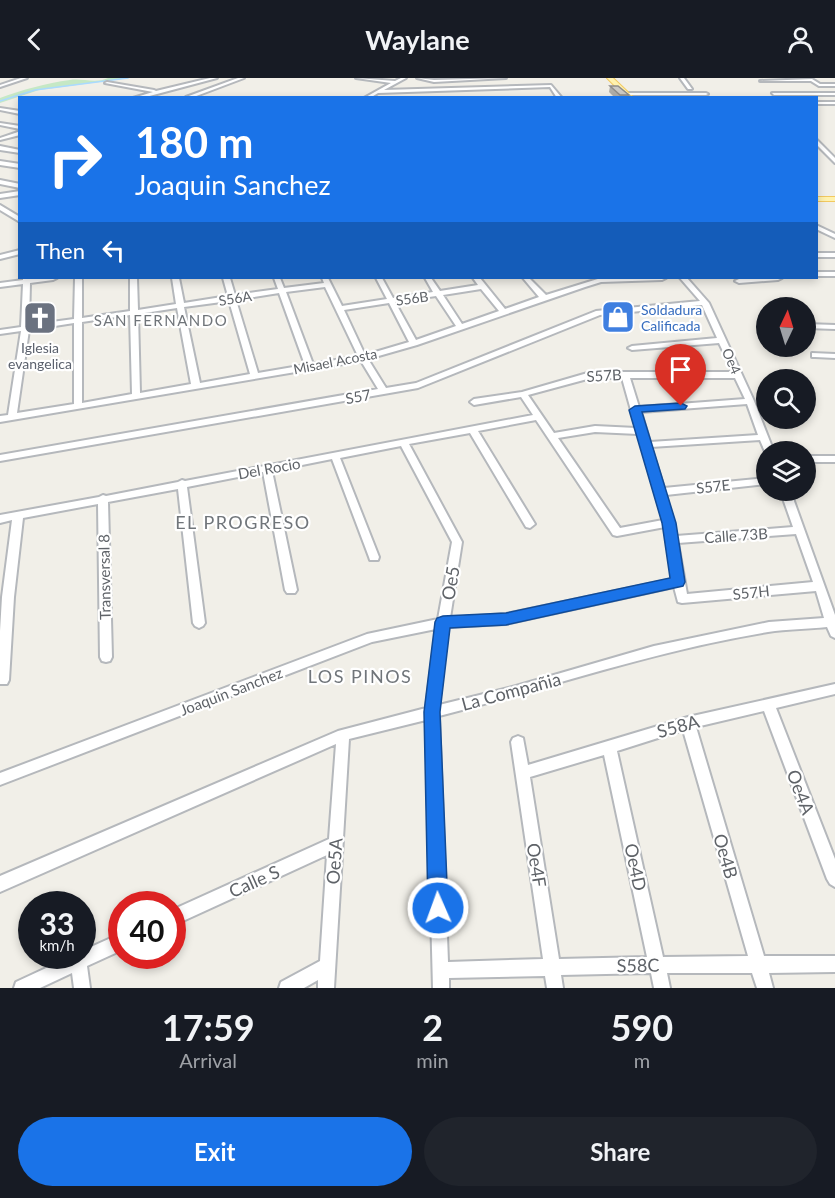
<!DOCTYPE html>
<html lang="en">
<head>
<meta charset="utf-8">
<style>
	:root { --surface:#171b24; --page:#20242c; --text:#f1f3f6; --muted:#9ea1a6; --accent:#1a73e8 }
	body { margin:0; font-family:Lato,sans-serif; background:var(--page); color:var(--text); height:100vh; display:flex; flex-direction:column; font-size:22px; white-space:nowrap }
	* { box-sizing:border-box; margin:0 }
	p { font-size:20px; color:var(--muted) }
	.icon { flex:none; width:33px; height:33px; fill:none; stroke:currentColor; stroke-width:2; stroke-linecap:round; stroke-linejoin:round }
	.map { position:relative; height:910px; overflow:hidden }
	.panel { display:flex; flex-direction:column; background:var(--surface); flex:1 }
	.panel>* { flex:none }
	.hud { position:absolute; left:18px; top:18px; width:800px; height:183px; border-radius:0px; box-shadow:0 3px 9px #0003; background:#1a73e8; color:#fff; overflow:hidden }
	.needle { width:39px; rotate:4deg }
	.fabs { position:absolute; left:756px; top:219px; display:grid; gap:12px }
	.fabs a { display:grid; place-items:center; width:60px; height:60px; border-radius:50%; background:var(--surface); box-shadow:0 3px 9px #0003; font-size:30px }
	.speed { position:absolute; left:18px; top:813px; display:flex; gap:12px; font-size:30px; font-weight:700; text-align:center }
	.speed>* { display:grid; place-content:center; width:78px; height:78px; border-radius:50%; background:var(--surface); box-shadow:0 3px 9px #0003; line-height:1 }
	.speed small { font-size:15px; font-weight:400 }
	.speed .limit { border:9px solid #d22; background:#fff; color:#111 }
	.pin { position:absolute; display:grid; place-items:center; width:51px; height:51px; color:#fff; margin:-62px -26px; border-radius:50% 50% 50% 0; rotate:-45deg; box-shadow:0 0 6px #0007 }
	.pin .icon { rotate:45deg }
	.me { position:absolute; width:66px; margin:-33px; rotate:358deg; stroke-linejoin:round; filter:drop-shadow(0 0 4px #0008) }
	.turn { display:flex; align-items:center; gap:21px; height:126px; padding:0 18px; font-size:27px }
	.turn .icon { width:78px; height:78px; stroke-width:2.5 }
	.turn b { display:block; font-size:42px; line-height:51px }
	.then { display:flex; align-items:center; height:57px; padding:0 18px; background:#0003; gap:12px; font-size:22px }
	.eta { display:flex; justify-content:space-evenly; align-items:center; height:102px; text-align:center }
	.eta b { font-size:36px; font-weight:700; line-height:42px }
	.cta { display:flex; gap:12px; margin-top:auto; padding:12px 18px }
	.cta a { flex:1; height:69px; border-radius:36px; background:var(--accent); color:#fff; font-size:24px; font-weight:700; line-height:69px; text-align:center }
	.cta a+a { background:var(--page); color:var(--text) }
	header { display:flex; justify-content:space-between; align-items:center; height:78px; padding:0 18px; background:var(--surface); font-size:27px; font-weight:700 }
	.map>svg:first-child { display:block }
	.green { fill:#c5e8c5 }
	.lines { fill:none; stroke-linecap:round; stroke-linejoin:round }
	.stream { stroke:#aadaff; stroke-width:1.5 }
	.minor-casing { stroke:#b5b8bc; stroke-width:4 }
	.major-casing { stroke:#f2c960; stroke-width:2 }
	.minor { fill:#fff; fill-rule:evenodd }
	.major { fill:#fff2af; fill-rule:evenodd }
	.wall { fill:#afaea9 }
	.shaded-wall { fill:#8f8d8a }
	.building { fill:#cccac5; stroke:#8f8d8a; stroke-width:1.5 }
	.route { fill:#1a73e8; stroke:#114b97; stroke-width:1.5 }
	.labels { text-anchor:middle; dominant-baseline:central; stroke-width:4.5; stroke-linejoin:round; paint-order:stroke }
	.far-street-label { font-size:14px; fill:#5f6368; stroke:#fff }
	.far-shop-label { font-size:14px; fill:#366cbe; stroke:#fff; text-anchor:start }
	.far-worship-label { font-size:14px; fill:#5b616d; stroke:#fff }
	.far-quarter-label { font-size:15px; letter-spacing:1.5px; fill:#70757a; stroke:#fff }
	.street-label { font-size:15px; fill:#5f6368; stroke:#fff }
	.quarter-label { font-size:18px; letter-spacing:1.5px; fill:#70757a; stroke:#fff }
	.near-street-label { font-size:18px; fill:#5f6368; stroke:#fff }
</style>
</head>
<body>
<header><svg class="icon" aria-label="back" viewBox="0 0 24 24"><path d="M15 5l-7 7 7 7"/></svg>Waylane<svg class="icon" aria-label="person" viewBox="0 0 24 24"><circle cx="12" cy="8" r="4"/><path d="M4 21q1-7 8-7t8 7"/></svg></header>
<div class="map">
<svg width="835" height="910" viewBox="0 0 835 910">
	<rect width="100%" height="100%" fill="#f1efe8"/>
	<path class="green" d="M108,0H130L39,12L0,25V20C22,12 46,5 70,2C82,0 96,6 108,0Z"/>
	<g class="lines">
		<path class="stream" d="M0,23L35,12L128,0"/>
		<defs>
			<path id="minor" d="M21,0H27L0,9V7Z
				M210,0H217L142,20H133L153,14L105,5L107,4L154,12L156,13Z
				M238,0H244L191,20L186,19Z
				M356,0L395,3L401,0H406L384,12L551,7L562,20H557L550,9L378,15L370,20H364L391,5Z
				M417,0L434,2L506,0L434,4Z
				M680,0H684L692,11H688Z
				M812,1L820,6H835V8H819L811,3H760Z
				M628,15H706L708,16L706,17H626Z
				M772,15H835V17H774Z
				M816,24H835V26H816Z
				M0,30L20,33V36L0,32Z
				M0,45L20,48V51L0,47Z
				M18,54L20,57L0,62V60Z
				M816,61L835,80V85L816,66Z
				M0,68L20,72V75L0,72Z
				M0,83L20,86V90L0,87Z
				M0,102L20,106V110L0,106Z
				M20,113V117L0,120V116Z
				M0,127L20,139V144L0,132Z
				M816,147L835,156V160L816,151Z
				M20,172V176L0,181V177Z
				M816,175H835V179H816Z
				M816,194H835V198H816Z
				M23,200H57L53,202L30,205L29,247L74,241L75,200H82V240L130,233V200H137L138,232L176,226L172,200H179L184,225L228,218L223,200H230L235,217L278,211L274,200H280L284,210L324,205L322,200H328L342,228L387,221L376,200H382L393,220L433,214L425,200H431L440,213L478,207L473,200H480L505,231L539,219L523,200H529L546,217L601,200H666L662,202L601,204L585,209L417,267L368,281L386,310L416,305L596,233L700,223L680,200H687L709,225L754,323L774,374H766V376L760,362L651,369L664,410L766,400V406L666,417L676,458L793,449L780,412H790L835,537V560L831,558L827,549C808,551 787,551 768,554C656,572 548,610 439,638L448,884L543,881L511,664L513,660L518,658L523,660L528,687L688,639L835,606V616L776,630L835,781V809L830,806L827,801L764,633L696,649L764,878H835V894L769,895L773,910H757L752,895H667L670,910H654L651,895L561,897L563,910H547L545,898L449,900V910H433L426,642L349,661L334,910H318V902L304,910H279L281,904L320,883L327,777L172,848V832L329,761L336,666L0,814V798L338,653L426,630L436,551L372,564L0,707V695L367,556L438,541L452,464L401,368L340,380L379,479L378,482H370L369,479L332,381L272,393L297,512L295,515H287L285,512L263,394L187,409L205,545L203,548L199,550L195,548L193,545L178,411L108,424L112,579L110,583L106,584L102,583L100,579L98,426L23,440L14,519L9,602L7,606H0V553L2,519L12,442L0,445V437L99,419L103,417L106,418L178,404L182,402L185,403L533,337L521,319L474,327L470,324L474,321L522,314L591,294H733L719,265L632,272L628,270L632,268L717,260L702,227L600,237L418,310L0,383V377L378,311L361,283L0,344V338L8,337L21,253L0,256V252L21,249L23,206L0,209V205L23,202ZM325,209L358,278L313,286L286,214ZM481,211L499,233L462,246L443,217ZM279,215L305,287L258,295L236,222ZM436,218L456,248L416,262L395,224ZM229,223L250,296L200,305L184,229ZM389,225L409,264L365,277L344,232ZM177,230L191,306L140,315L138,236ZM130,237L132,316L82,325V244ZM74,245V326L17,335L29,252ZM591,300H622L636,350L595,348L554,355L528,317ZM630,300H735L745,321L639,329ZM747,326L758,357L650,364L641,334ZM536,342L613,457L617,458L665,449L673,501L506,536L450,540L462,464L409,366L470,355L526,449L530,450L535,446L478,353ZM595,354L638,356L663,442L620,450L558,360ZM796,456L813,504L687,516L678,465ZM674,509L678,524L682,525L816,513L824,540L769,544L654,568L516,608L439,627L448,549L506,546ZM683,652L748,878L663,879L617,673ZM604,677L647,879L559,881L530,699Z
				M757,200H782L778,202L739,205L735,203L739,201Z
				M806,246L835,247V251L806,250Z
				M812,275L835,276V280L815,279H812Z
				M806,378H835V384H806Z
				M122,855V872L87,888L90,910H74L72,895L40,910H14L16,904L72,878H82V873Z"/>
			<path id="major" d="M607,0H613L634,20H627Z
				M816,119H835V123H816Z"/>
		</defs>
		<use href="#minor" class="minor-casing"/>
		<use href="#major" class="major-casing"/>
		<use href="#minor" class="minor"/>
		<use href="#major" class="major"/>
	</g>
	<path class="wall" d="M610,8L629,17V20H615L609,14Z"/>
	<path class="shaded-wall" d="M47,227L50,234V242L31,244L29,238Z"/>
	<path class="building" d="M610,8H618L629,17H620Z
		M47,227V235L29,238V230Z"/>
	<path class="route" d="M681,325L687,328L685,331L642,334L676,445L685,504L683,508L506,547L450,550L440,634L448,830L445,837L438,840L431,837L428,830L424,634L435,544L437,540L443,538L506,535L670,500L662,445L629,332L635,328Z"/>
	<defs>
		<symbol id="shop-square" viewBox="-11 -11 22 22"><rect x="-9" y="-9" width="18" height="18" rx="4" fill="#3f7fe0" stroke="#fff"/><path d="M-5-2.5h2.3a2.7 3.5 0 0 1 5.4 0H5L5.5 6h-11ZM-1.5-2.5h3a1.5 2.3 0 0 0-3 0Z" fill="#fff"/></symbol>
		<symbol id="church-square" viewBox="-11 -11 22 22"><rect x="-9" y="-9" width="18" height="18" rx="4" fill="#6b7280" stroke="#fff"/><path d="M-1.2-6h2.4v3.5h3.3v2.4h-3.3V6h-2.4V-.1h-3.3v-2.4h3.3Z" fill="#fff"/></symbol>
	</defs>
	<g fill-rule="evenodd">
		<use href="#shop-square" x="599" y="220" width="38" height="38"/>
		<use href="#church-square" x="21" y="221" width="38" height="38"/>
	</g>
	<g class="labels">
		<g class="far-street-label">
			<text transform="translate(235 220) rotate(-9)">S56A</text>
			<text transform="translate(412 220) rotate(-8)">S56B</text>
			<text transform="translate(335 283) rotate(-11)">Misael Acosta</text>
			<text transform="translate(732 283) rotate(66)">Oe4</text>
		</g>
		<g class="far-shop-label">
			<text x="641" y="231">Soldadura<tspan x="641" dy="16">Calificada</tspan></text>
		</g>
		<g class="far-worship-label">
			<text x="40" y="269">Iglesia<tspan x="40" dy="16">evangelica</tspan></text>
		</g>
		<g class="far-quarter-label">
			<text x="161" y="242">SAN FERNANDO</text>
		</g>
		<g class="street-label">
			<text transform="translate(604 297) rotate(-3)">S57B</text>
			<text transform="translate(358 318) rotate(-10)">S57</text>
			<text transform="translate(269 390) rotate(-10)">Del Rocio</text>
			<text transform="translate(713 408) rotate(-6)">S57E</text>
			<text transform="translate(736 457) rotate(-4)">Calle 73B</text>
			<text transform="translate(104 499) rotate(-91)">Transversal 8</text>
			<text transform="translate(751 514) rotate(-6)">S57H</text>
			<text transform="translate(231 613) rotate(-21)">Joaquin Sanchez</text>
		</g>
		<g class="quarter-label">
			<text x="243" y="444">EL PROGRESO</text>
			<text x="360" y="598">LOS PINOS</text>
		</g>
		<g class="near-street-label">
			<text transform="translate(450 505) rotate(-80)">Oe5</text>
			<text transform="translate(511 613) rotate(-15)">La Compañia</text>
			<text transform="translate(678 648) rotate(-15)">S58A</text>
			<text transform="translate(801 714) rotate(69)">Oe4A</text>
			<text transform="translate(726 778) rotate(74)">Oe4B</text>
			<text transform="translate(334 783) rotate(-86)">Oe5A</text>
			<text transform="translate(537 787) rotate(81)">Oe4F</text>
			<text transform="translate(636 789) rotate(78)">Oe4D</text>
			<text transform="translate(254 803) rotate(-24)">Calle S</text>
			<text transform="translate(638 887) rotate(-1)">S58C</text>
		</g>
	</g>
</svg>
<div class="fabs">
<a><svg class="needle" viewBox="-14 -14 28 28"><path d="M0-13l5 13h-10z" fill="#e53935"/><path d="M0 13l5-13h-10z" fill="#9ea1a6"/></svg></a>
<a><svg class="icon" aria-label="search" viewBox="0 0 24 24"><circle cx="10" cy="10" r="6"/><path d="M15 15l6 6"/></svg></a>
<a><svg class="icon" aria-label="layers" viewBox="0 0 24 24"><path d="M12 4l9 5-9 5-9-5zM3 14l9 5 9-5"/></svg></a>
</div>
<div class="speed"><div>33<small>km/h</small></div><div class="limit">40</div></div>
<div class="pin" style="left:681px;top:328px;background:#d93025"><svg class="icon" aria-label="arrive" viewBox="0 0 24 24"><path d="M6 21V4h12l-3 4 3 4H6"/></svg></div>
<svg class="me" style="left:438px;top:830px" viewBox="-20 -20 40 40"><circle r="17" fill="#1a73e8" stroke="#fff" stroke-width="3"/><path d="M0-11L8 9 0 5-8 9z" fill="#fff"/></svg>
<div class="hud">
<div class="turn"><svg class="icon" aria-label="right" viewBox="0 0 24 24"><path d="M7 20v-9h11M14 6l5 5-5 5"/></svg><div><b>180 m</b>Joaquin Sanchez</div></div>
<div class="then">Then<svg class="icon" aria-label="left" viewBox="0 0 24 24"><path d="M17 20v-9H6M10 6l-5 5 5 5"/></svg></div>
</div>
</div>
<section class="panel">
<div class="eta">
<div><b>17:59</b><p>Arrival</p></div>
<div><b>2</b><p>min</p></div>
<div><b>590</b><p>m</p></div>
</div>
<div class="cta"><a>Exit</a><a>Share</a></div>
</section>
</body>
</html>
